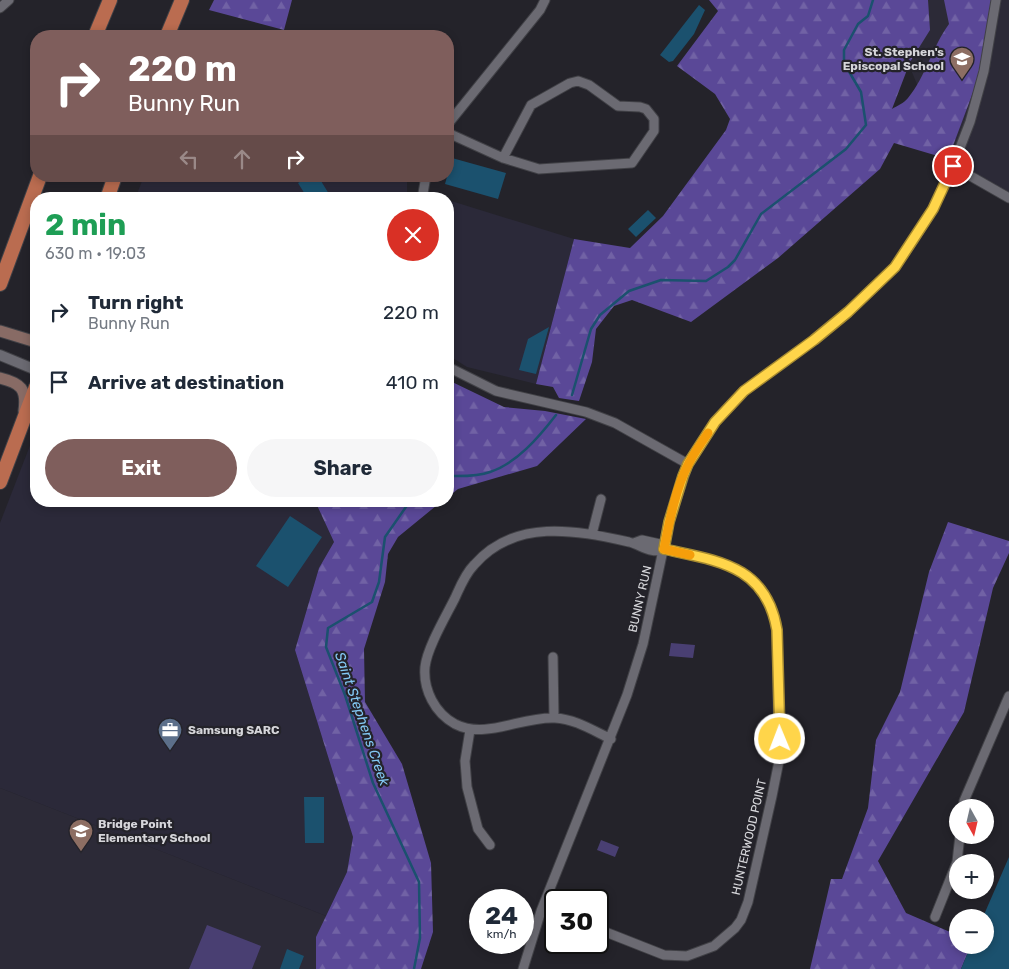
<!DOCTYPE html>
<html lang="en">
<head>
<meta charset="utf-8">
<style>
	:root { --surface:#fff; --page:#f6f6f7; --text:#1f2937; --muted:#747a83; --accent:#7f5e5c }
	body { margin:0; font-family:Rubik,sans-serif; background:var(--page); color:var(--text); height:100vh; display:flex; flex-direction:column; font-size:19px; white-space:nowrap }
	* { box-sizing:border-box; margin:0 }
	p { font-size:16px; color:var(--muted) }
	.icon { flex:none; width:28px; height:28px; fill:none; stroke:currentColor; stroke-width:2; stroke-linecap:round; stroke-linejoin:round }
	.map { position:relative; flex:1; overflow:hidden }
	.details { position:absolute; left:30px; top:192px; width:424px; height:315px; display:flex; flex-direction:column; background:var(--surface); border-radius:20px; box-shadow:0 2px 8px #0003 }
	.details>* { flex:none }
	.banner { position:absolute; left:30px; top:30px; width:424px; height:152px; border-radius:20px; box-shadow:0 2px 8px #0003; background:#7f5e5c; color:#fff; overflow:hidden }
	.needle { width:32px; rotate:172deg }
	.tools { position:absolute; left:949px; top:799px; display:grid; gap:10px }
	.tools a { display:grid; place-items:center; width:45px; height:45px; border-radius:50%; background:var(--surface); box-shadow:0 2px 8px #0003; font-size:25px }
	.speed { position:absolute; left:469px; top:889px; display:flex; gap:10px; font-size:25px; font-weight:700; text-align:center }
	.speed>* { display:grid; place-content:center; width:65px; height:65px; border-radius:50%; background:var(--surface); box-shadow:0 2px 8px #0003; line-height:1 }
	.speed small { font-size:12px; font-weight:400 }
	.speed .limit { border:2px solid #111; border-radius:8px; background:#fff; color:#111 }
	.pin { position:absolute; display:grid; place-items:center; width:42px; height:42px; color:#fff; margin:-21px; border:2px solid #fff; border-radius:50%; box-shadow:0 1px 5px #0007 }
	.me { position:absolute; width:55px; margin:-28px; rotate:359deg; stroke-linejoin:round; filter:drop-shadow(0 0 4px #0008) }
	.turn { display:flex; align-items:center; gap:18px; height:105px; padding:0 15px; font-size:22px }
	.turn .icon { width:65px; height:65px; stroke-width:2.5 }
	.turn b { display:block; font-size:35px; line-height:42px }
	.lanes { display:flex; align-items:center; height:48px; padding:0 15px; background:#0003; justify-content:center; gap:25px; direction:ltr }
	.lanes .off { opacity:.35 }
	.round { display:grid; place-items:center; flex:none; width:52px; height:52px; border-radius:26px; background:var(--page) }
	.head { display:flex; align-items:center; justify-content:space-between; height:85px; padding:0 15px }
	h1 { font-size:30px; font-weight:700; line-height:38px; color:#1e9e55 }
	.cta { display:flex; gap:10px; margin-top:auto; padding:10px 15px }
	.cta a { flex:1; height:58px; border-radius:30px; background:var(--accent); color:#fff; font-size:20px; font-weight:700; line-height:58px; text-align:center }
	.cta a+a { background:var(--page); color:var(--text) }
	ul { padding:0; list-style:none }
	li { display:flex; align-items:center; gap:15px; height:70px; padding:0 15px }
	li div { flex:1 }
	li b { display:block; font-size:19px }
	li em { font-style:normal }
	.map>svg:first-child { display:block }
	.commercial { fill:#2b2939 }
	.built { fill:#2c2a37 }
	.green { fill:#493f72 }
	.forest { fill:url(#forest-firs) }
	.water { fill:#1b516e }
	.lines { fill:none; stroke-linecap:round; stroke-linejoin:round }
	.stream { stroke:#1b516e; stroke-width:2.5 }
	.minor-casing { stroke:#414146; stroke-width:11 }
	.tertiary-casing { stroke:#414146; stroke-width:12 }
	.secondary-casing { stroke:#414146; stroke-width:13 }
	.trunk-casing { stroke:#414146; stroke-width:16 }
	.minor { stroke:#6b6a72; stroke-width:9 }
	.tertiary { stroke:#6b6a72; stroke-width:10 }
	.secondary { stroke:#886b65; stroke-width:11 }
	.trunk { stroke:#ba6c50; stroke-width:14 }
	.route-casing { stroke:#a68a30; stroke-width:12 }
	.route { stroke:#ffd54a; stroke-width:9 }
	.slow { stroke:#f59e0b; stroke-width:9 }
	.labels { text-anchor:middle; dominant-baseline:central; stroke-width:4.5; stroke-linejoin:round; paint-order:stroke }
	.poi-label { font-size:12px; font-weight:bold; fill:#d6d6da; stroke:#24232a; text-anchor:start }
	.street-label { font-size:12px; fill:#d6d6da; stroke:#24232a }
	.water-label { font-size:14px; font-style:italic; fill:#83c8f3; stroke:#24232a }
</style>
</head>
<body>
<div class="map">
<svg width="1009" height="969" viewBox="0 0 1009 969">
	<defs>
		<pattern id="forest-firs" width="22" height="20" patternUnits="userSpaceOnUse" patternTransform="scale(1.25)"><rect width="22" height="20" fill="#5a4897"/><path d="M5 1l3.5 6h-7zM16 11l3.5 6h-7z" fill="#7162a5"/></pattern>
	</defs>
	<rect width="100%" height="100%" fill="#24232a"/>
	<path class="commercial" d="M144,176H400L407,178V199H135Z
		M448,200L574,239L536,384L467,367L448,355Z
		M36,430V501H315L334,542L319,568L295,650L353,837L347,872L326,916L0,788V523Z"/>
	<path class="built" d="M882,0H1009V199L948,159Z
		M0,788L326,916L320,969H0Z"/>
	<path class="green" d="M671,643L695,645L693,658L669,656Z
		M601,840L619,847L615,857L597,850Z
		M207,925L261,946L252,969H189Z"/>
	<path class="forest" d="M214,0H292L284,30L209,10Z
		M709,0H928L930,30L910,62L892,109C897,106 904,103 908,98C926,76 932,47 949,24L944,0H991L981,71L948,159L894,143L880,169L778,258L691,322L632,300L614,306L596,329L592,362L579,401L559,398L553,387L536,384L574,239L630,248L663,216L726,130L730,119L715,94L677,66L718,11Z
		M448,380L504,407L545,411L586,419L537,466L458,489L448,497Z
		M315,501H442L398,537L388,554L385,582L364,649L365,702L402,764L431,863L433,932L421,969H316V937L347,872L353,837L295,650L319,568L334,542Z
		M948,522L1009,541V553L993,588L964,712L878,861L906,913L957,935L958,945H971L961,969H810L831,879H842L868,808L876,740L900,692L929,572Z"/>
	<path class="water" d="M699,5L705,10L694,34L673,61L669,62L660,55Z
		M452,158L506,173L498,199L445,184Z
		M310,176H318L332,199H308L298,183Z
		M648,210L656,218L636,237L628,229Z
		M549,327L536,374L519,370L528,339Z
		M290,516L322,537L288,587L256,566Z
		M304,797H324V843H305Z
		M1009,857V969H961L971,945H985V918L983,917Z
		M287,949L304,956L299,969H280Z"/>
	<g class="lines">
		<path class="stream" d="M572,395L591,329L600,315L629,291L661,280L706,281L728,267L735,260L761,214L846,149L866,125L861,92L844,63V50L858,24L868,16L873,0
			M448,476C461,476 477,477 490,472C517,463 539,437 556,415
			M412,501L408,504L385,537L379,582L372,602L328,628L326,647L345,695L373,783L419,882L420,938L414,969"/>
		<defs>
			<path id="minor" d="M0,8L9,0
				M448,124L540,10L545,0
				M448,133L503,158L539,169L632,163L654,131V119L646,109L640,107L618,106L589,85L578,81L570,83L531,105L503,158
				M953,166L1009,198
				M422,199L426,176
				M448,367L496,391L586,412L615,423L688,464
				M592,534L601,499
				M634,543L642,540L660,544L664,549
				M553,657L554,718
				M470,730L465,761L467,787L478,829L490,845
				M963,808L964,801L1009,696
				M541,911L555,917
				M935,917L957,862L960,835
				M598,929L664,955L687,956L714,946L735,928L741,920L748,902L772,796L779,761L777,630C766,565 718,561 664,549C652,555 641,545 629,542C575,530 515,518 474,565C465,574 460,587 455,598C446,616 427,648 425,667C423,690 435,713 455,724C486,740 522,716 555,718C575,719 592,730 611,739
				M523,969L541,911L627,695L643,644L669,522L688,464L715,422L744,391L814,340L848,312L895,267L912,242L933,209L953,166L970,122L984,71L996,0"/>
			<path id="tertiary" d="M0,355L36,370"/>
			<path id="secondary" d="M0,331L36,342
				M0,378C21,383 27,389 24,411"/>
			<path id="trunk" d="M95,36L110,0
				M167,36L182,0
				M107,199L115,176
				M0,284L40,176
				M0,482L36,387"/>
		</defs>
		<use href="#minor" class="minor-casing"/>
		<use href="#tertiary" class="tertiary-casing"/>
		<use href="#secondary" class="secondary-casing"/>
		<use href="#trunk" class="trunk-casing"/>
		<use href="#minor" class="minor"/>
		<use href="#tertiary" class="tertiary"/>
		<use href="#secondary" class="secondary"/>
		<use href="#trunk" class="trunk"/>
	</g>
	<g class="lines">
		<defs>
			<path id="route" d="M780,739L777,630C766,565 718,561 664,549L669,522L683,476L688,464L715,422L744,391L814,340L848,312L895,267L933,209L953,166"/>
		</defs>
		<use href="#route" class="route-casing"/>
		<use href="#route" class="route"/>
		<path class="slow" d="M690,555L664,549C669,523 676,486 689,463C694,453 701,443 708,433"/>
	</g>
	<defs>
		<symbol id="school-pin" viewBox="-11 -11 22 30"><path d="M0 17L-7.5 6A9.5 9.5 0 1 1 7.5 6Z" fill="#8d6e63" stroke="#24232a"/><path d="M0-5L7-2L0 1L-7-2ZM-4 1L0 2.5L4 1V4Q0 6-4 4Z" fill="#fff"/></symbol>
		<symbol id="office-pin" viewBox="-11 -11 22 30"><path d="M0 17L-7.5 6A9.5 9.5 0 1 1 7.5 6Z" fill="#5c6f8a" stroke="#24232a"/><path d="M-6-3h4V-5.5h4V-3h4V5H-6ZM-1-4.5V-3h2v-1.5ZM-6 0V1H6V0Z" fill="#fff"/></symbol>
	</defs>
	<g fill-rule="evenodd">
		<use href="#school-pin" x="948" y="45" width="28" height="38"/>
		<use href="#office-pin" x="156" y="716" width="28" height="38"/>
		<use href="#school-pin" x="67" y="817" width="28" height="38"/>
	</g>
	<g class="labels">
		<g class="poi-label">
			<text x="944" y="52" text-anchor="end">St. Stephen's<tspan x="944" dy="14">Episcopal School</tspan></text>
			<text x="188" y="730">Samsung SARC</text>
			<text x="98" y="824">Bridge Point<tspan x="98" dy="14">Elementary School</tspan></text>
		</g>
		<g class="street-label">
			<text transform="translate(640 599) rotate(-77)">BUNNY RUN</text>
			<text transform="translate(749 837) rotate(-77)">HUNTERWOOD POINT</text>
		</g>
		<g class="water-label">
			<text transform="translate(362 719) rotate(71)">Saint Stephens Creek</text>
		</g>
	</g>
</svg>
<div class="tools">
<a><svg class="needle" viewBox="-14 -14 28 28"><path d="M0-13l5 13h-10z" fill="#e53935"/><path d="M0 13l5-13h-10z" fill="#747a83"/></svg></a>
<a>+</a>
<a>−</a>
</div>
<div class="speed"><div>24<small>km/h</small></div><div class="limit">30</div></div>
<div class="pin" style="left:953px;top:166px;background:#d93025"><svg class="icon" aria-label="arrive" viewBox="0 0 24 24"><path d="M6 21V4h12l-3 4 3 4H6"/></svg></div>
<svg class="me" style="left:780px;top:739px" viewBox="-20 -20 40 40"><circle r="17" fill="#ffd54a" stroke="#fff" stroke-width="3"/><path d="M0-11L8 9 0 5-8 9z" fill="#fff"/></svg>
<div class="banner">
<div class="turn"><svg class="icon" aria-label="right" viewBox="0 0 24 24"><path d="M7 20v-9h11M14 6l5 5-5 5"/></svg><div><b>220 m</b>Bunny Run</div></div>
<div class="lanes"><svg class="icon off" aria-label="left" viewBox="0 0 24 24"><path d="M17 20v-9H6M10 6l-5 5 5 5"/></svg><svg class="icon off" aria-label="ahead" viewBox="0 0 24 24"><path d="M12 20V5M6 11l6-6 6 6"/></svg><svg class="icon" aria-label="right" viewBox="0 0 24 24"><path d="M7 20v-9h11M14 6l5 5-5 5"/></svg></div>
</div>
<section class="details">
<div class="head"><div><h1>2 min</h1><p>630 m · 19:03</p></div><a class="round" style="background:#d93025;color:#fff"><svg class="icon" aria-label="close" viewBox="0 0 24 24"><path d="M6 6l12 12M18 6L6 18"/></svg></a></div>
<ul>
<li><svg class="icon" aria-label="right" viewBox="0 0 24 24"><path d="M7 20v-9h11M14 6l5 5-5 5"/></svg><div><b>Turn right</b><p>Bunny Run</p></div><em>220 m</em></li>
<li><svg class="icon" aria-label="arrive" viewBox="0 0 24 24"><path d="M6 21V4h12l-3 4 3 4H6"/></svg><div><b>Arrive at destination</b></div><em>410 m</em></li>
</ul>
<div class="cta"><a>Exit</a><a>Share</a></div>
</section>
</div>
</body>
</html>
